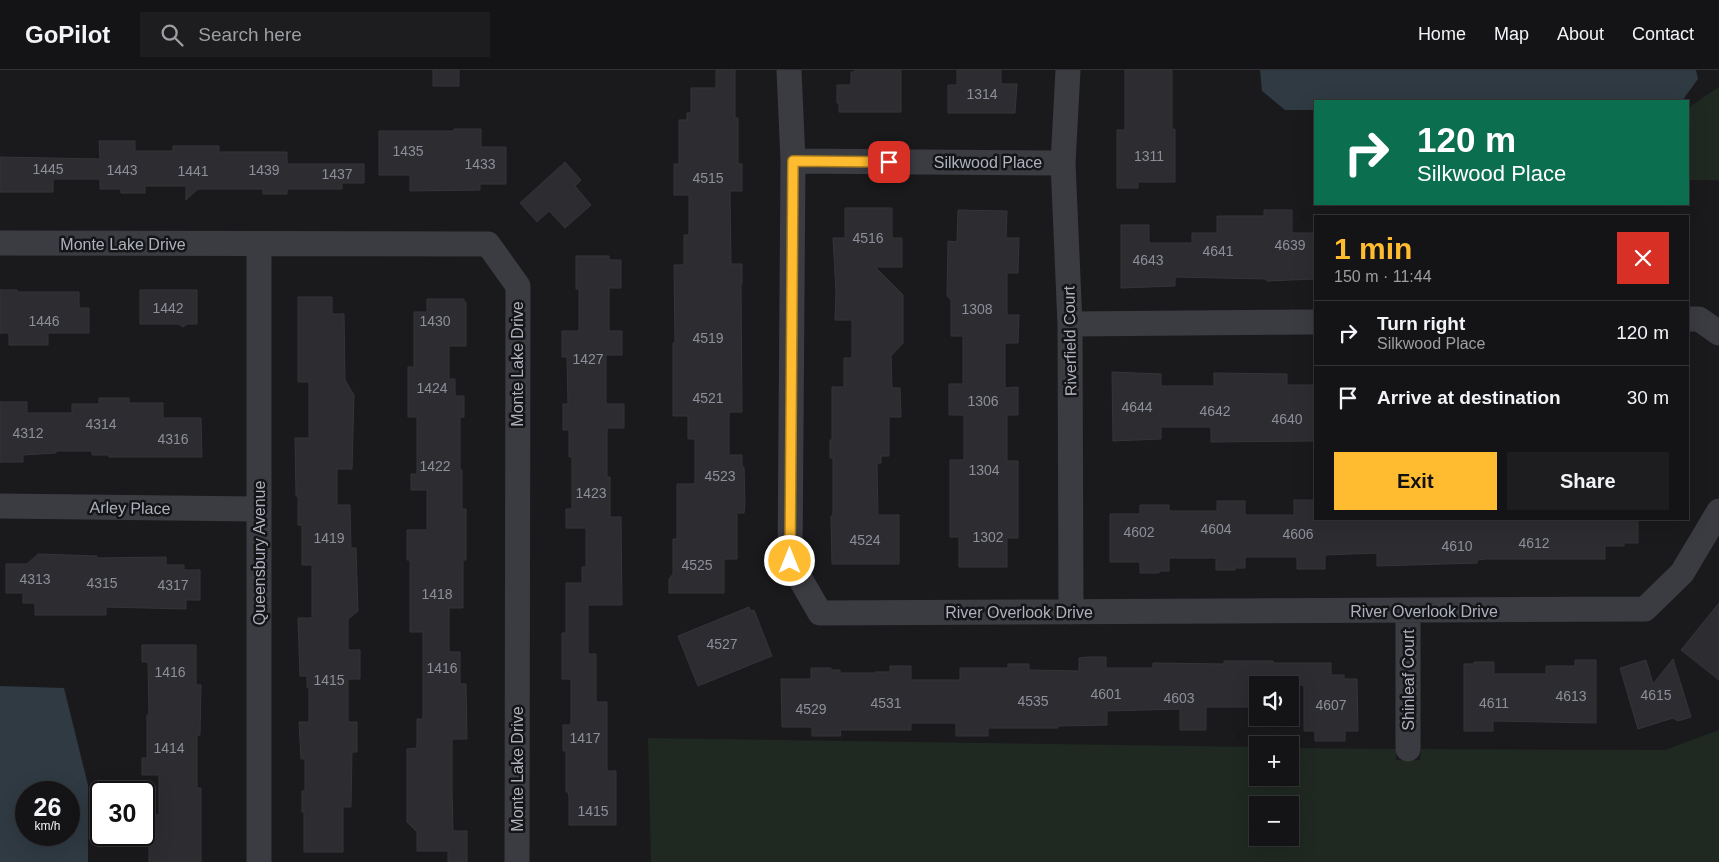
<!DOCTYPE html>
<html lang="en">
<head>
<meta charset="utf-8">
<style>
	:root { --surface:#141416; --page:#1d1d1f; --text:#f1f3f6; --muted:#9d9ea1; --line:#333335; --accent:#ffbc30 }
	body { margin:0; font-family:Arial,sans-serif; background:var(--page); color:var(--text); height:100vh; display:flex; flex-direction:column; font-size:19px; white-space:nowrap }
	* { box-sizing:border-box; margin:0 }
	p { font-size:16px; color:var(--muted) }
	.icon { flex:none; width:28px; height:28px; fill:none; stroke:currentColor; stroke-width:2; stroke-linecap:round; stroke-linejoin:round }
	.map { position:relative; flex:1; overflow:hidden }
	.sheet { position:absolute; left:1314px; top:145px; width:375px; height:305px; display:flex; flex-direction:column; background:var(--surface); border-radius:0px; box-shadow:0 5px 20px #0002,0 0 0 1px var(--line) }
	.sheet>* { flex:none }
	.hud { position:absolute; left:1314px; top:30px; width:375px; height:105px; border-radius:0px; box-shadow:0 5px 20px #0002,0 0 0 1px var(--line); background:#0b6e4f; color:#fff; overflow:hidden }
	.tools { position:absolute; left:1249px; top:606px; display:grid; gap:10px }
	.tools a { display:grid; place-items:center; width:50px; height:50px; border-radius:0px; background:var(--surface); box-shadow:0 5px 20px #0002,0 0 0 1px var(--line); font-size:25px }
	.speed { position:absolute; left:15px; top:711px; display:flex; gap:10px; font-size:25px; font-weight:700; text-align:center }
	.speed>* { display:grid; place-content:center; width:65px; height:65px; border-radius:50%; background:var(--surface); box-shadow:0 5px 20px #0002,0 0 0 1px var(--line); line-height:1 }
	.speed small { font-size:12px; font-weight:400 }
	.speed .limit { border:2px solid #111; border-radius:8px; background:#fff; color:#111 }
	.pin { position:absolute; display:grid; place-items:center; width:42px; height:42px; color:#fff; margin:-21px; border-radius:10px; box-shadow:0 2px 8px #0006 }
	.me { position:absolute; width:55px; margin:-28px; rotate:0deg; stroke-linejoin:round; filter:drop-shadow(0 0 4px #0008) }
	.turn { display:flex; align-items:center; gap:18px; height:105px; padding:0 20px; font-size:22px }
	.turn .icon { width:65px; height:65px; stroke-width:2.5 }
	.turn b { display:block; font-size:35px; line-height:42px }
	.round { display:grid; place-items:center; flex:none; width:52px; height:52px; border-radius:0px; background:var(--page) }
	.headline { display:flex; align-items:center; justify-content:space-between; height:85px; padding:0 20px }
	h1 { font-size:30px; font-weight:700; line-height:38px; color:var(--accent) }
	.primary-button { display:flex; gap:10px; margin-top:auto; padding:10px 20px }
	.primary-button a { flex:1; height:58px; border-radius:0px; background:var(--accent); color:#111; font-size:20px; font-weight:700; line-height:58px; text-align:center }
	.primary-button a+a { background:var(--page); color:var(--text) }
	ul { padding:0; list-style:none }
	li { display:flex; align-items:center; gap:15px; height:65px; padding:0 20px; border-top:1px solid var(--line) }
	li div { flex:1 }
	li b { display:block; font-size:19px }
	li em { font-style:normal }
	header { display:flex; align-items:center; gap:30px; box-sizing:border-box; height:70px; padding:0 25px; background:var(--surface); border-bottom:1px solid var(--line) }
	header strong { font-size:24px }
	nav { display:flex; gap:28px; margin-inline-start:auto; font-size:18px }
	.search { width:350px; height:45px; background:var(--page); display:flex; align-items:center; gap:12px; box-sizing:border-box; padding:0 18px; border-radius:0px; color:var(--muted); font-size:19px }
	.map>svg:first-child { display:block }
	.green { fill:#1f2921; fill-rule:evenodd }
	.water { fill:#2f3a43; fill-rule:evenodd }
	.building { fill:#2d2d31; stroke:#343439 }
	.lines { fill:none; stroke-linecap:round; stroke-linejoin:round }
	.minor { stroke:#3b3c42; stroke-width:25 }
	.route-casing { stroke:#a67a1f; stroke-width:12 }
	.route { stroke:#ffbc30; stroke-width:9 }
	.labels { text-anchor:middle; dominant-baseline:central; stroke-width:5; stroke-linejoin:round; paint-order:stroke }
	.number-label { font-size:14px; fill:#8c8f99 }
	.street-label { font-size:16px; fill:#acb1bd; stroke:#151518 }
</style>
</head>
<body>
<header>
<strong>GoPilot</strong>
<div class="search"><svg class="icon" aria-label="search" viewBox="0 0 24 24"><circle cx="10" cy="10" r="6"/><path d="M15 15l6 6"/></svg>Search here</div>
<nav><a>Home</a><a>Map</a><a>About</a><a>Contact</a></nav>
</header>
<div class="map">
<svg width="1719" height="792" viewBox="0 0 1719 792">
	<rect width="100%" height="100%" fill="#1a1a1d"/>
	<path class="green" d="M1719,17V111L1714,110H1688V41L1692,35Z
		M1719,660V792H651L648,668L1257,677L1258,708H1290V678L1396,679V690H1420L1421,679L1665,680ZM1258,735H1290V768H1258Z"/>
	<path class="water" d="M1260,0H1696L1698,9L1682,31H1315V40H1285L1262,21Z
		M0,616L64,618L88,715V792H0ZM26,722H69V765H26Z"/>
	<path class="building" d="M433,0H459V16H433Z
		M716,0H735V48H738V94H742V121H730L731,194H742V214H741L742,342H729V385H742V397H744L745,434L744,443H737V489H724V523H669V509L673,504V469H677V414H695V369H688V346H673V273H675L674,195H684V165H689V125H674V94H679V50H687V43H691V18H716Z
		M855,0H901V42H839V33H837V15H851V2H855Z
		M957,0H1001V14H1017L1015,43H948V15H957Z
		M1125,0H1172V59H1175V112H1138V118H1117V60H1125Z
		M454,59H481V77H506V114H480V120L410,121V105H379V61H454Z
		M99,71H135V81H173V76H219V82H287V94H364V113H342V119H287V124H263V119H198L186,130V116H145V123H121V119H100V109H53V122H0V87L100,89Z
		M565,92L581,110L575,116L591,135L565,158L549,141L537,152L520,133Z
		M845,138H892V168H902V197H875L903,225V273L891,286L892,318H900L901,347H889V386H881V393H877L878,445H899V494H832L831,446H833V388H830V370H832V317H844V288H852V250H835L836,222L833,168H845Z
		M958,140L1007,141L1006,168H1019L1018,203H1007V245H1019L1018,273H1005V318L1018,317V345H1007V391H1018V468H1007V497H959V467H950V390H964V345H949V314H963V266H951V230L947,226L948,171L957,172Z
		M1264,140H1292V163H1315V209L1267,211V209L1175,207V216L1121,218V155H1149V173H1192V163H1217V146H1264Z
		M576,186H609V190H621V218H609V261H622V285H606V334H624V358H607V407H610V447H621L622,535H588V584H596V632H607V701H616V755H569V728L568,722H566V681H563V655H571V609H562V563H566V513H582V497H586V458H566V439H572V387H569V360H563V334H568L567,287H562V261H579V219H576Z
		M0,220H17V222H79V238H89V263H48V275H9V263H0Z
		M140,220H197V254H187L183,257L179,254H140Z
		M298,227H332V244H344L345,310L354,325L352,399H337V435H350L351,478H356L358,541L348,549V580H360V609H348V652H357V682H352L351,737H343V782H304V742H302V721H305V689H301L299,652H309V619L307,617V606H300L298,548H312V495H302V455H298V426H296L295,368H309V312H298Z
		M427,229H464V232H466V276H449V309H455V326H464V347H460V400H462V439H466V490H463V538H449V582H460V614H466L467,669H452V720L453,761H467V792H448V781H417V762L407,752V679L417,678V649H423V562H410V490H407V460H427V420H411V404H417V347H408V297H414V242H427Z
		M1112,302L1161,304V316H1214V303L1287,304V315H1315V371L1211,372V357H1161V369L1113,371Z
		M99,328H129V333H163V348H201L202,387H109V385H92V381H56V383L23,385V392H0V332H27V343H72V334H99Z
		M1294,430H1315V449H1638V473H1624V476H1605V489H1486L1477,490V493L1377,496V483L1325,485V499H1297V487H1245V498H1235V500H1216V488H1169V501H1159V503H1140V492H1110V444H1140V435H1169V441H1217V431H1245V445H1294Z
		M38,484L97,486V488L166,487V495H184V500H200V530H186V539L106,537V545H35V533H23V523H6V494H27Z
		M1719,533V610L1681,580Z
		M749,537L751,541L754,540L772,586L698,616L678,566Z
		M142,575H196V615H201L200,665H197V718H201V792H149V776H144V745H159V705H142V688H147V645H149L148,592H142Z
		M1088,587H1106V598H1153V593L1224,594V591H1273V593H1331V605H1344V609H1357L1358,661H1345V671H1315V661H1304V615H1258V637H1206V660H1180V639L1107,641V655L1058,656V658H988V666H956V653H911V660H840L841,666H812V657H782L781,609H811V598H831V600H840V603H875V602H890V596H911V610H960V598H1008V594H1029V600L1079,601V588Z
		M1673,589L1691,647L1678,651L1673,648L1638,659L1620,598L1646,590L1653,614Z
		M1575,590H1596V653L1493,651V661H1464V594H1474V592H1494V604H1546V596H1575Z"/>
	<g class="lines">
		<path class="minor" d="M789,0L793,91L790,491L820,543L1645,539L1682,503L1719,441
			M1068,0L1063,93L1070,254L1071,542
			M793,91L1063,93
			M0,173L488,174L518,216L517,792
			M259,174V792
			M1688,249H1699L1719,263
			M1070,254L1315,252
			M0,436L259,439
			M1408,542V679"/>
	</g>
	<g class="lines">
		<defs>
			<path id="route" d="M790,491L793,91L889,92"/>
		</defs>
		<use href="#route" class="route-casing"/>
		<use href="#route" class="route"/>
	</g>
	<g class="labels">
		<g class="number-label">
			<text x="982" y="24">1314</text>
			<text x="408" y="81">1435</text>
			<text x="1149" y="86">1311</text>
			<text x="480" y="94">1433</text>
			<text x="48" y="99">1445</text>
			<text x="122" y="100">1443</text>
			<text x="264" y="100">1439</text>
			<text x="193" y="101">1441</text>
			<text x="337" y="104">1437</text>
			<text x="708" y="108">4515</text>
			<text x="868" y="168">4516</text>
			<text x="1290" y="175">4639</text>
			<text x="1218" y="181">4641</text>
			<text x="1148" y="190">4643</text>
			<text x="168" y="238">1442</text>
			<text x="977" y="239">1308</text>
			<text x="44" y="251">1446</text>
			<text x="435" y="251">1430</text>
			<text x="708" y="268">4519</text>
			<text x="588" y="289">1427</text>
			<text x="432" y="318">1424</text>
			<text x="708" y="328">4521</text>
			<text x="983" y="331">1306</text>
			<text x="1137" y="337">4644</text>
			<text x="1215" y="341">4642</text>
			<text x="1287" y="349">4640</text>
			<text x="101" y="354">4314</text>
			<text x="28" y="363">4312</text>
			<text x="173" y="369">4316</text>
			<text x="435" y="396">1422</text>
			<text x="984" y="400">1304</text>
			<text x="720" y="406">4523</text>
			<text x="591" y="423">1423</text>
			<text x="1216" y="459">4604</text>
			<text x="1139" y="462">4602</text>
			<text x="1298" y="464">4606</text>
			<text x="988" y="467">1302</text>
			<text x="329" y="468">1419</text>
			<text x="865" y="470">4524</text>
			<text x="1534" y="473">4612</text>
			<text x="1457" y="476">4610</text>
			<text x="697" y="495">4525</text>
			<text x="35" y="509">4313</text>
			<text x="102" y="513">4315</text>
			<text x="173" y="515">4317</text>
			<text x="437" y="524">1418</text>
			<text x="722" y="574">4527</text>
			<text x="442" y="598">1416</text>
			<text x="170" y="602">1416</text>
			<text x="329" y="610">1415</text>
			<text x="1106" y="624">4601</text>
			<text x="1656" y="625">4615</text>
			<text x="1571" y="626">4613</text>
			<text x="1179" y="628">4603</text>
			<text x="1033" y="631">4535</text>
			<text x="886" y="633">4531</text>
			<text x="1494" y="633">4611</text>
			<text x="1331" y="635">4607</text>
			<text x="811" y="639">4529</text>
			<text x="585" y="668">1417</text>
			<text x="169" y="678">1414</text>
			<text x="593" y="741">1415</text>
		</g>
		<g class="street-label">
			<text x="988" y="92">Silkwood Place</text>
			<text x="123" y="174">Monte Lake Drive</text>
			<text transform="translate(1070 271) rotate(-91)">Riverfield Court</text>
			<text transform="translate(517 294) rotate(-90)">Monte Lake Drive</text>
			<text transform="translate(130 438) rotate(1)">Arley Place</text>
			<text transform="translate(259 483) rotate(-90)">Queensbury Avenue</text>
			<text x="1424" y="541">River Overlook Drive</text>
			<text x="1019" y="542">River Overlook Drive</text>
			<text transform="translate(1408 610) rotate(-90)">Shinleaf Court</text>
			<text transform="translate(517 699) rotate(-90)">Monte Lake Drive</text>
		</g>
	</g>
</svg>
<div class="tools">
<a><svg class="icon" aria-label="sound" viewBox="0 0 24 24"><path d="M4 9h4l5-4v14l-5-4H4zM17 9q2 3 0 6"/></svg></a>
<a>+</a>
<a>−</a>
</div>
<div class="speed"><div>26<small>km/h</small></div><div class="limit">30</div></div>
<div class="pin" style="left:889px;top:92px;background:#d93025"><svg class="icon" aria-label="arrive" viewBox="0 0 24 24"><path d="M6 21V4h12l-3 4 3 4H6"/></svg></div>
<svg class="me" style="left:790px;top:491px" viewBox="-20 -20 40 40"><circle r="17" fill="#ffbc30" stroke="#fff" stroke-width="3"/><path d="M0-11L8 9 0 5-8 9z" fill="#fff"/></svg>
<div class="hud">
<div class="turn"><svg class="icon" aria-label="right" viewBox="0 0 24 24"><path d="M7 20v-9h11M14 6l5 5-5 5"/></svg><div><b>120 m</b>Silkwood Place</div></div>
</div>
<section class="sheet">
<div class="headline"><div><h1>1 min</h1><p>150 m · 11:44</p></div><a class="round" style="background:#d93025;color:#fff"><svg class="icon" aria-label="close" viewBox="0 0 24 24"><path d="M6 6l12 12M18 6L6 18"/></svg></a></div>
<ul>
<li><svg class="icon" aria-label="right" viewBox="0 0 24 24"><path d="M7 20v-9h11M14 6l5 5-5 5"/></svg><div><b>Turn right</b><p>Silkwood Place</p></div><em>120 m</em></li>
<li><svg class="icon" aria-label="arrive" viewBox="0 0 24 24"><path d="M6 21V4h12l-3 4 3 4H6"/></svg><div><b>Arrive at destination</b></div><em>30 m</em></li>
</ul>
<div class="primary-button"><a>Exit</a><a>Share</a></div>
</section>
</div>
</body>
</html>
